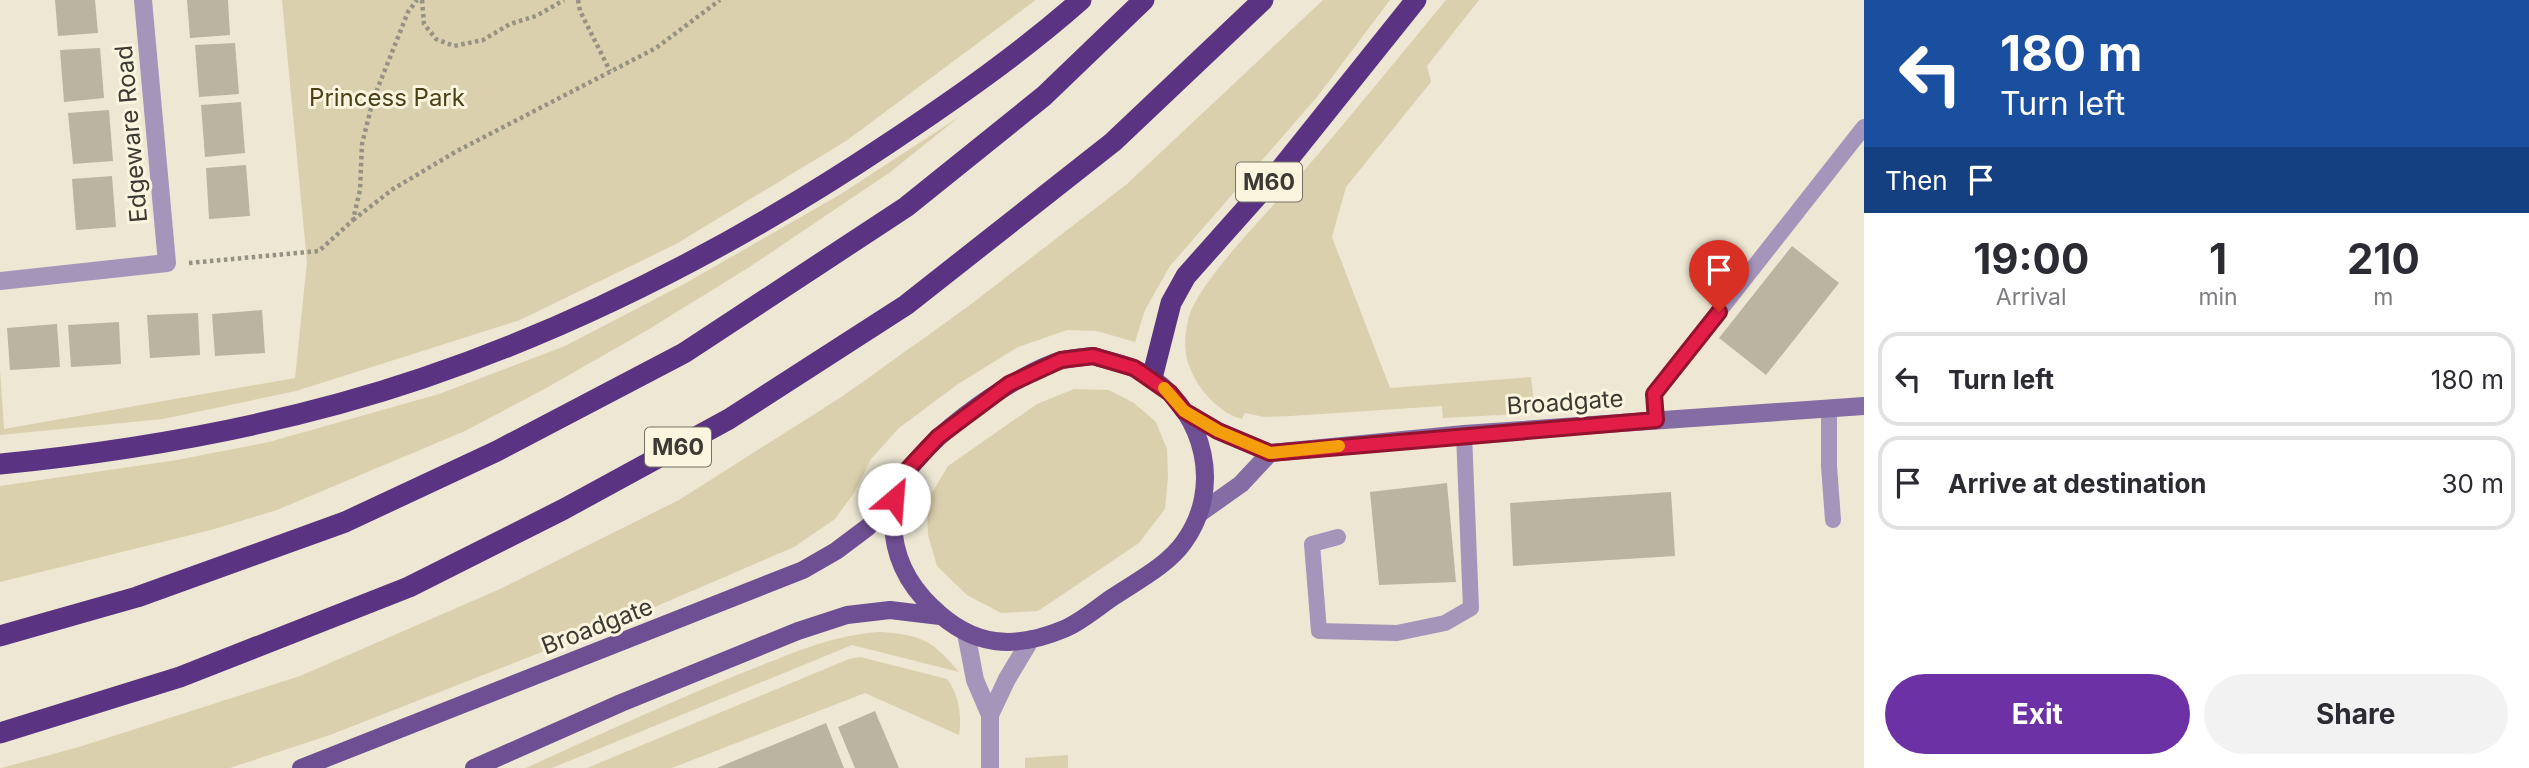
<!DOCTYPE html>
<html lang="en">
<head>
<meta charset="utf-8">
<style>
	:root { --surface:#fff; --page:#f2f2f3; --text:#2b2b33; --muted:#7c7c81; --line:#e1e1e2; --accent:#6d31a6 }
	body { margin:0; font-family:Inter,sans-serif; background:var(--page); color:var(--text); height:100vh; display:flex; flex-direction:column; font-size:26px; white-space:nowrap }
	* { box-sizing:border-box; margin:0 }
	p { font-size:23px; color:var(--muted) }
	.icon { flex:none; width:38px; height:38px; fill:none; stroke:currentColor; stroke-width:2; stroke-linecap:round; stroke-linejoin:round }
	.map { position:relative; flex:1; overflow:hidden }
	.panel { display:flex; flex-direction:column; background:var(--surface); width:665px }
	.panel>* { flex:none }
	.hud { background:#1a4fa0; color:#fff; overflow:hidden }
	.pin { position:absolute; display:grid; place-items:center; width:60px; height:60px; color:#fff; margin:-72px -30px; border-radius:50% 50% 50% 0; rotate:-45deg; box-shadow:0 0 7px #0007 }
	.pin .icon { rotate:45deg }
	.me { position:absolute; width:77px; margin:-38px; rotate:27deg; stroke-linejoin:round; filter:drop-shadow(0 0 5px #0008) }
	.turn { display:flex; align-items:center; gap:24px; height:147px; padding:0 21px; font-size:32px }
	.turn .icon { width:91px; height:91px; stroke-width:2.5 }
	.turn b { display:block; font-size:49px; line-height:60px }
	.then { display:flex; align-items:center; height:66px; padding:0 21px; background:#0003; gap:14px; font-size:26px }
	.eta { display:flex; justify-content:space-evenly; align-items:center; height:119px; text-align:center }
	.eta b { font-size:42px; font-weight:700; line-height:49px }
	.button { display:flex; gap:14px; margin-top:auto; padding:14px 21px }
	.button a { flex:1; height:80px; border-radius:42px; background:var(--accent); color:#fff; font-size:28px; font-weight:700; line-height:80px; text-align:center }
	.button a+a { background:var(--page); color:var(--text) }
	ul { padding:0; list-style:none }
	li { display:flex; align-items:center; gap:21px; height:94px; margin:0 14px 10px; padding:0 7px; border:4px solid var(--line); border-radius:21px }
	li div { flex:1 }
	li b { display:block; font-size:26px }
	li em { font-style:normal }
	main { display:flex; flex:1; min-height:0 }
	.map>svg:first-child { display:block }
	.green { fill:#dbd0ad }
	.building { fill:#bab4a1 }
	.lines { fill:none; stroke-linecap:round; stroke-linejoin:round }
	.path { stroke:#959183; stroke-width:4.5; stroke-dasharray:3.5 3.5; stroke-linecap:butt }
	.lane { stroke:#a595bb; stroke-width:16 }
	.street { stroke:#a595bb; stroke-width:18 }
	.secondary { stroke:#846ca4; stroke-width:18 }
	.primary { stroke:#6e4f93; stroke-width:18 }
	.highway { stroke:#5a3483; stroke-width:21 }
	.route-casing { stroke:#92132f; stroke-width:18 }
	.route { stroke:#e11d48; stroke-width:12 }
	.slow { stroke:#f59e0b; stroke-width:12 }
	.labels { text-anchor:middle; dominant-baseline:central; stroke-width:6; stroke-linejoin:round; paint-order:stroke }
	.shield { fill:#fbf5e0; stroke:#757266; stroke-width:2 }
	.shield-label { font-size:23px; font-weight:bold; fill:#3c3a32 }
	.park-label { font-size:24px; fill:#4c4018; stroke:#fbf5e0 }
	.street-label { font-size:24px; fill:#3c3a32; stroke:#fbf5e0 }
</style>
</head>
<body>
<main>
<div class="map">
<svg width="1864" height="768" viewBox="0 0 1864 768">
	<rect width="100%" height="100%" fill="#ede7d3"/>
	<path class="green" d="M282,0H1036L846,141L676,244L520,320L296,391L163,419L0,435V369L4,429L295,378L307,262Z
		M1323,0H1390L1317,97L1170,266L1145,310L1135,342L1097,331L1067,330L1018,347L958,384L899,428L871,459L854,493L835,519L794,547L629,618L330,735L230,768H1L79,747L300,676L500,589L679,500L843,396L966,308L1127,184Z
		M1446,0H1479L1427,66L1431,82L1346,187L1332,237L1390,388L1531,377L1534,403L1519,414L1443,418L1442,406L1291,416L1264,417L1245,413L1242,419C1215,412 1190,380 1186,354C1184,344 1186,326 1189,317C1199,281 1269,211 1296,180C1347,121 1396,60 1446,0Z
		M959,117L889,173L751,266L646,331L548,387L465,431L277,510L211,530L0,582V486L177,460L269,442L439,394L565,346L686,283L841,194Z
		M1074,389L1109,390L1134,403L1156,422L1167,449L1168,476L1165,509L1139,543L1038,611L1001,613L967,595L937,566L928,535L927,501L948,466L1037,404Z
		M880,632C922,635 932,640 959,672L852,645L552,768H526C596,736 666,704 737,675C784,657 829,635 880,632Z
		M860,657L947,679C959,694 962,717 959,735L865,693L672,768H587L849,659Z
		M1068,755V768H1025V758Z"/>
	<path class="building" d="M55,0H95L98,33L58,36Z
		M187,0H228L230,35L190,38Z
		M235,43L239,94L199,97L195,45Z
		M100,48L104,98L64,102L60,50Z
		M241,102L245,153L205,157L201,105Z
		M109,110L113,161L73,164L68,113Z
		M246,165L250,216L209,219L206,168Z
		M112,176L116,227L76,230L72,179Z
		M1792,246L1839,283L1766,375L1719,338Z
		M262,310L265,353L215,356L212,314Z
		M198,313L200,355L150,358L147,315Z
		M119,322L121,364L71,367L68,325Z
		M57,324L60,367L10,370L7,328Z
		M1447,483L1456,582L1379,585L1370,492Z
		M1671,492L1675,556L1513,566L1510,503Z
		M875,711L899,768H855L838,727Z
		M826,723L844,768H717Z"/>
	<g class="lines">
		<path class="path" d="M422,0L424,24L436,39L454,46L483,40L510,24L536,16L564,0
			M578,0L580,11L610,71
			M353,220L393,189L457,151L656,48L720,0
			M189,263L319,251L353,220L360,190L362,144L373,100L408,12L417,0"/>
		<path class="lane" d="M1829,410V466L1833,520
			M1656,420L1654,394L1864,127
			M1338,537L1312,544L1319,631L1397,633L1445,623L1471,608L1464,434"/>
		<path class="street" d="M0,281L167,263L143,0
			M966,633L975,680L990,715V768
			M990,715L1007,679L1031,639"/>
		<path class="secondary" d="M1184,411L1218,431L1270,453L1464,434L1864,406
			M1200,513L1241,484L1270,453"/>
		<path class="primary" d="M1093,356C1114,362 1135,366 1152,378C1205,415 1223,488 1184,542C1168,565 1137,581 1113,597C1098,607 1081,622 1064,629C1014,650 973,647 933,608C907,584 893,556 893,520C893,513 892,505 894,499C906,448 1014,374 1062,360C1072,358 1083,357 1093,356Z
			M301,768L803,570L836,551L868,527L894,499
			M474,768L621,703L798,631L847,615L890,610L940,616"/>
		<path class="highway" d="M1152,378L1171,303L1186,276L1275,176L1416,0
			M0,464C142,450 287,424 423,378C588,322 744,240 889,143C955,99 1021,53 1081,0
			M0,636L137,597L345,522L497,451L684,353L906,207L1044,96L1144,0
			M0,733L180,677L409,587L564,509L729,419L906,305L1113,142L1263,0"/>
	</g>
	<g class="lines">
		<defs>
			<path id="route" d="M894,499L909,468L938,437L1009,384L1061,360L1093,356L1134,368L1170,393L1184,411L1218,431L1270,453L1656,420L1654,394L1719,312"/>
		</defs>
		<use href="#route" class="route-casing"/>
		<use href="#route" class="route"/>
		<path class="slow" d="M1164,388L1184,411L1218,431L1270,453L1339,446"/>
	</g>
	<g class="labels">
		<g class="shield">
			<rect x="1236" y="162.5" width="66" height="39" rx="5"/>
			<rect x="645" y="427.5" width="66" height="39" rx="5"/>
		</g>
		<g class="shield-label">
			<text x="1269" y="182">M60</text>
			<text x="678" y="447">M60</text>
		</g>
		<g class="park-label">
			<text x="387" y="97">Princess Park</text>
		</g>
		<g class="street-label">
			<text transform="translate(131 134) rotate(-95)">Edgeware Road</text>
			<text transform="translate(1565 402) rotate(-4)">Broadgate</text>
			<text transform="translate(597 626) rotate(-21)">Broadgate</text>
		</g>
	</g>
</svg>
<div class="pin" style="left:1719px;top:312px;background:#d93025"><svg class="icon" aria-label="arrive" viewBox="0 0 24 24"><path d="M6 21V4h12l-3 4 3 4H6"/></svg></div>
<svg class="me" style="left:894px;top:499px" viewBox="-20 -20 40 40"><circle r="19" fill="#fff"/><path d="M0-13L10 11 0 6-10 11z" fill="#e11d48"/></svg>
</div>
<section class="panel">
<div class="hud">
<div class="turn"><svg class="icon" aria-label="left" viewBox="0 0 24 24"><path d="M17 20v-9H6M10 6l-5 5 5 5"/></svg><div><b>180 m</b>Turn left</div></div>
<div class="then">Then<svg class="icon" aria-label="arrive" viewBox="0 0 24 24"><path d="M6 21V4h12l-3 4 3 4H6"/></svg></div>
</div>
<div class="eta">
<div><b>19:00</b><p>Arrival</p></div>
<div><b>1</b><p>min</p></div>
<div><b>210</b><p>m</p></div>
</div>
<ul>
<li><svg class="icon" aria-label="left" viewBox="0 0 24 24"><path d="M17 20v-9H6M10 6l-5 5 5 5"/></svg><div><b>Turn left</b></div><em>180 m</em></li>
<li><svg class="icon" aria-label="arrive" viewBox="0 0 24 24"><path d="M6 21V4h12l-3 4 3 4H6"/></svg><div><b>Arrive at destination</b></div><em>30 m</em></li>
</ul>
<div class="button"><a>Exit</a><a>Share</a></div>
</section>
</main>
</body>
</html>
